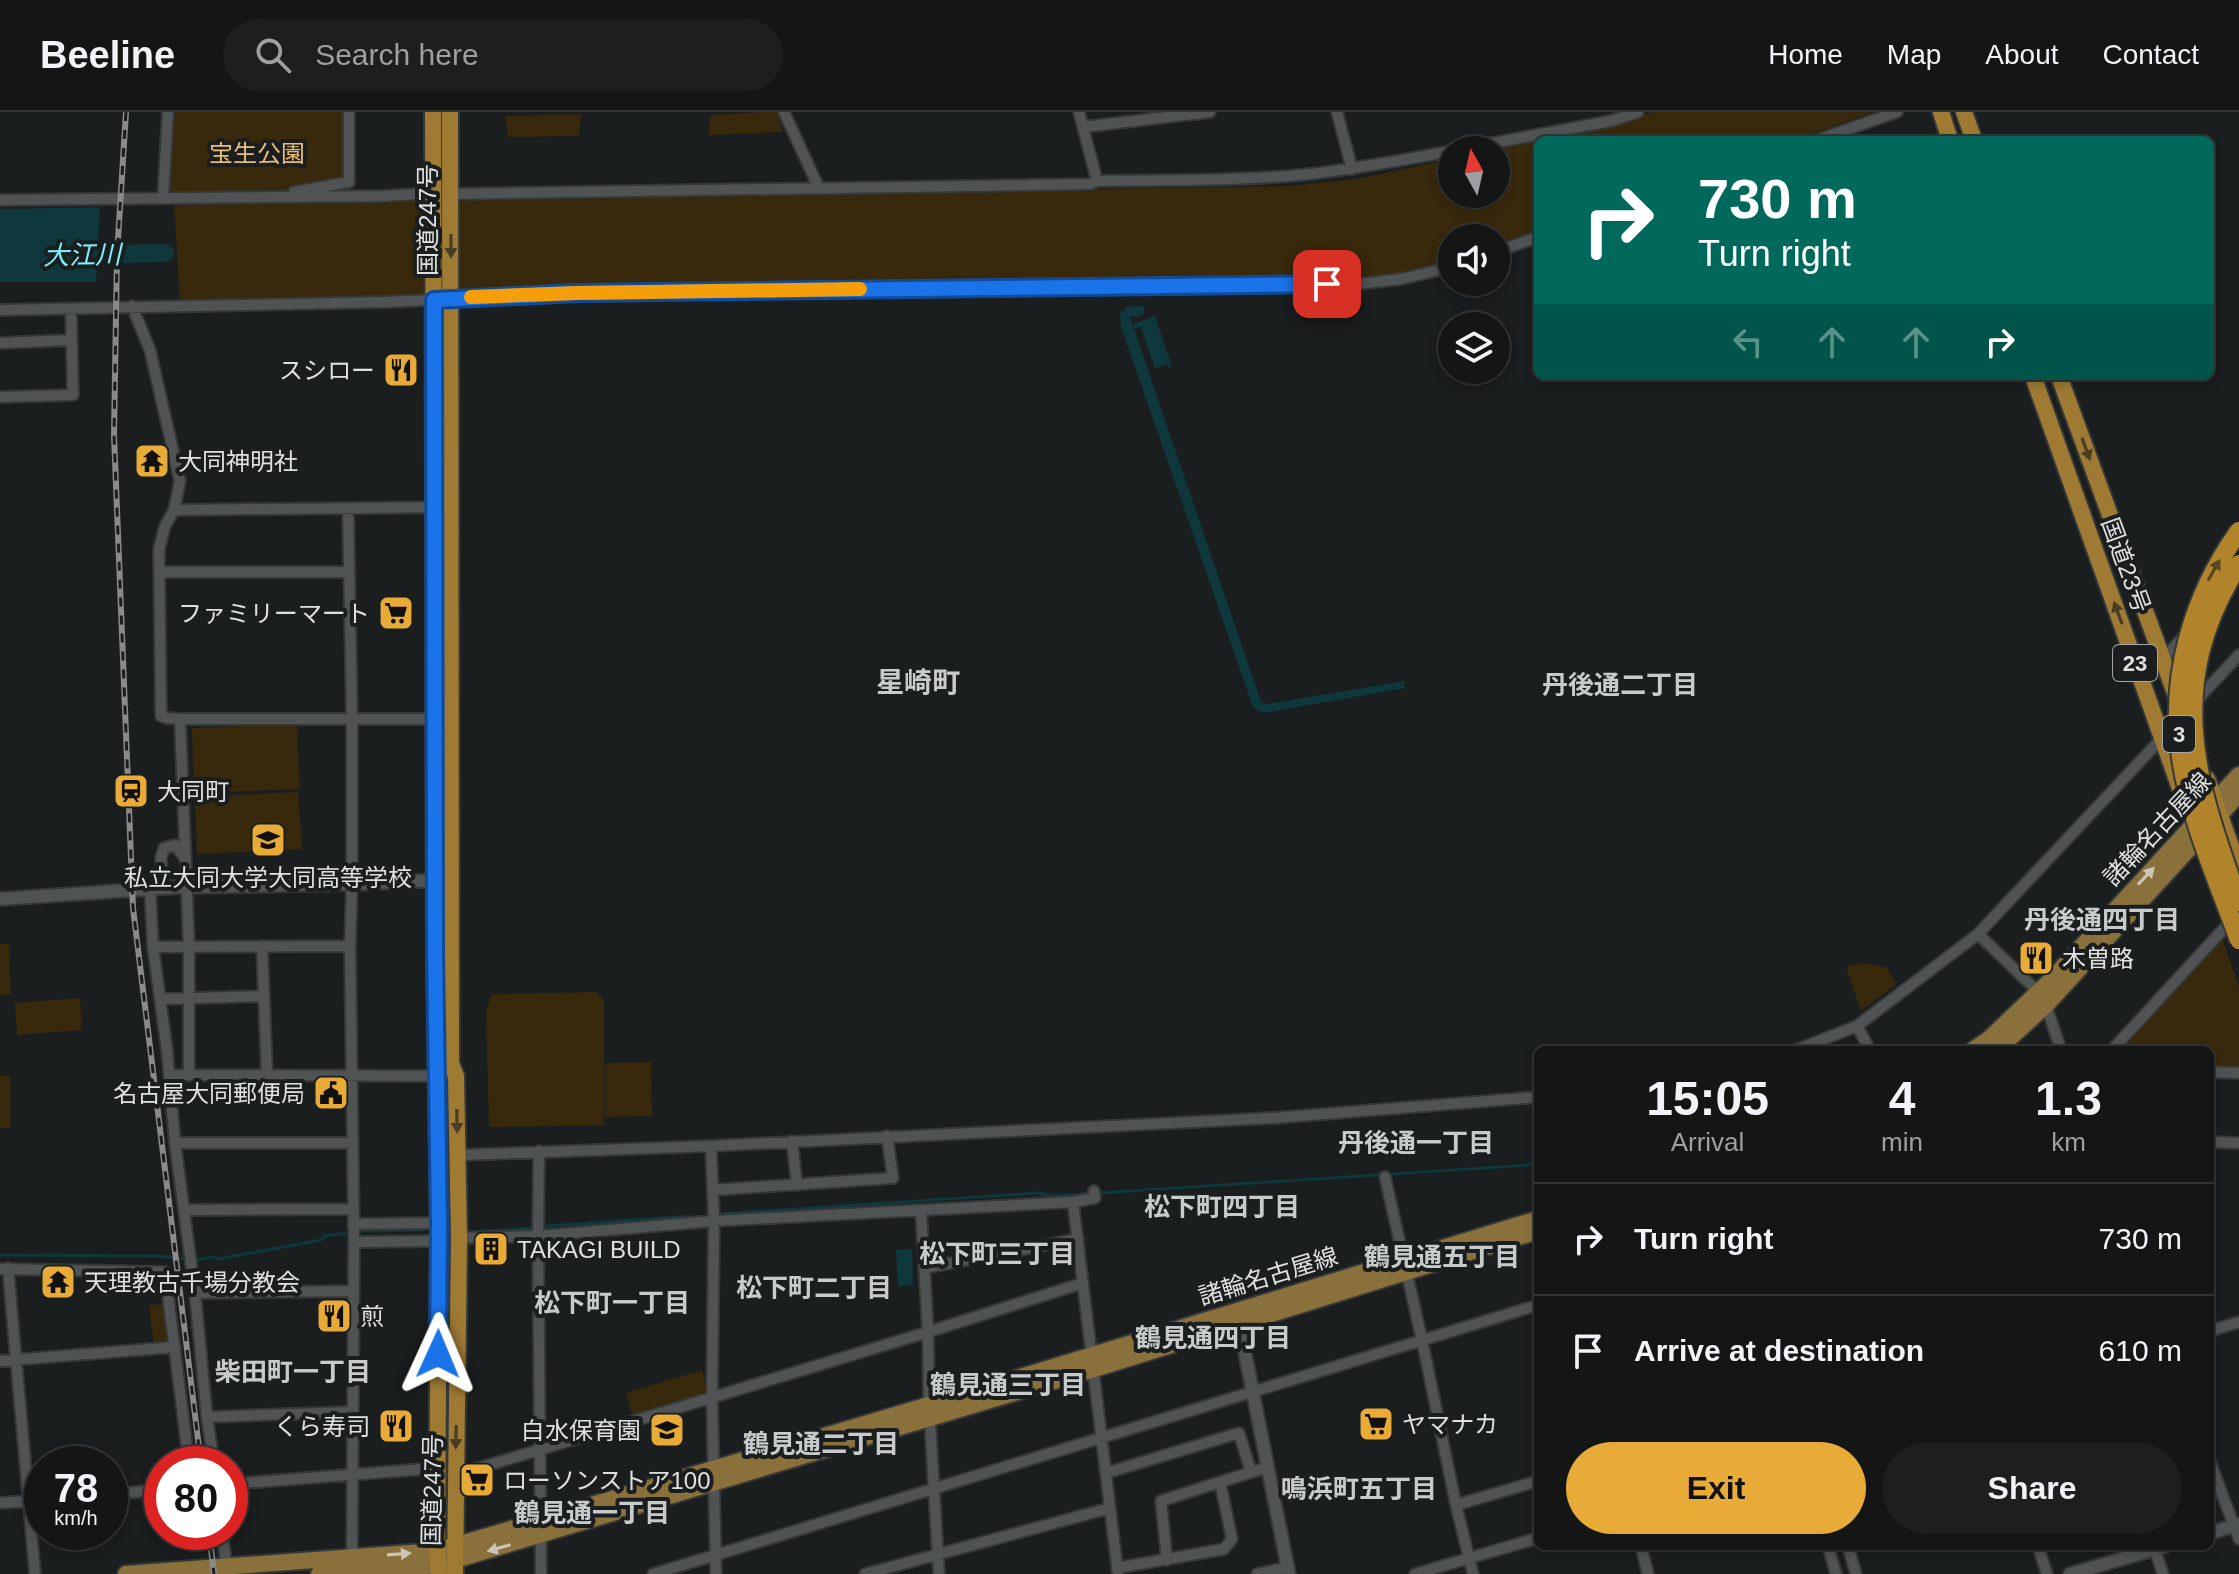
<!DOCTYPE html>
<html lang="en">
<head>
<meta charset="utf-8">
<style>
	:root { --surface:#141616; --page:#1d1f1f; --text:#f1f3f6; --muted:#9d9fa1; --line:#333535; --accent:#e8ab37 }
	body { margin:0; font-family:Arial,"Noto Sans JP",sans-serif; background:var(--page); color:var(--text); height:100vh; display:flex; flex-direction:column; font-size:30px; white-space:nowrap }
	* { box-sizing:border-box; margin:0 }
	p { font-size:26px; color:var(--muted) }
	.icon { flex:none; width:44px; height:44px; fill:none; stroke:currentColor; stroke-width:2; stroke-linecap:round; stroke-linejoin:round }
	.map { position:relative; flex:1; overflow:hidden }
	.sheet { position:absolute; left:1534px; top:934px; width:680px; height:504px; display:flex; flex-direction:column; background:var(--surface); border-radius:12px; box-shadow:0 4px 12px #0003,0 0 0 2px var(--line) }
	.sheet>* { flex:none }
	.top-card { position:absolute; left:1534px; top:24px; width:680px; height:244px; border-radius:12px; box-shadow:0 4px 12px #0003,0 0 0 2px var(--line); background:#00695c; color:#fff; overflow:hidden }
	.needle { width:52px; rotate:352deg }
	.controls { position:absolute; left:1438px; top:24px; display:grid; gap:16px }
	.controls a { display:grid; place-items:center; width:72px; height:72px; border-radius:50%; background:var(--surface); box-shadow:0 4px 12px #0003,0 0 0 2px var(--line); font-size:40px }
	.speed { position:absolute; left:24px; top:1334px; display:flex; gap:16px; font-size:40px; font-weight:700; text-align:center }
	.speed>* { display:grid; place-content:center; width:104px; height:104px; border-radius:50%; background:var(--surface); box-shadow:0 4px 12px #0003,0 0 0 2px var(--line); line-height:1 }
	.speed small { font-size:20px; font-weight:400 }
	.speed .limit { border:12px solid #d22; background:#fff; color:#111 }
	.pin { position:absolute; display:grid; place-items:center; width:68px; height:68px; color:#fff; margin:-34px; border-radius:16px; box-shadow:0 4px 12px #0006 }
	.me { position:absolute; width:88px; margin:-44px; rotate:1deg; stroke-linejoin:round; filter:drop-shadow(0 0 6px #0008) }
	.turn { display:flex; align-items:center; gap:28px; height:168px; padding:0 32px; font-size:36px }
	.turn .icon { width:104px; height:104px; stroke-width:2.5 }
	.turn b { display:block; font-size:56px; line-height:68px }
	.lanes { display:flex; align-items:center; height:76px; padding:0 32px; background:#0003; justify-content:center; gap:40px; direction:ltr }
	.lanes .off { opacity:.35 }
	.eta { display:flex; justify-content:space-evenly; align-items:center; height:136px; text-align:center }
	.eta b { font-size:48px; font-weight:700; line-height:56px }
	.button { display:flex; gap:16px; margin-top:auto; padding:16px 32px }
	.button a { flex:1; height:92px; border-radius:48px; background:var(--accent); color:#111; font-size:32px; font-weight:700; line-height:92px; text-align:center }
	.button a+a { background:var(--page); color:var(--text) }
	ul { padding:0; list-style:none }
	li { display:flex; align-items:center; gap:24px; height:112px; padding:0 32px; border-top:2px solid var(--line) }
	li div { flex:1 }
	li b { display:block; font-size:30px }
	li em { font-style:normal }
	header { display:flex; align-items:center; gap:48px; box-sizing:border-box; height:112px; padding:0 40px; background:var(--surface); border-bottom:2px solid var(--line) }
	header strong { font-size:38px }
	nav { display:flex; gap:44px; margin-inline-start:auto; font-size:28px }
	.search { width:560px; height:72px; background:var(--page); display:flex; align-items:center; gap:20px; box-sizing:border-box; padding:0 28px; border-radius:44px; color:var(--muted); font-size:30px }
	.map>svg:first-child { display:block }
	.green { fill:#38280c }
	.water { fill:#0e383c }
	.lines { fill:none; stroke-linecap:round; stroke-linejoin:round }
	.stream { stroke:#0e383c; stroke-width:3 }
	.river { stroke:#0e383c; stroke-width:18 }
	.minor-casing { stroke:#363838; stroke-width:14 }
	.tertiary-casing { stroke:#363838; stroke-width:16 }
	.primary-casing { stroke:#363838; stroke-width:20 }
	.trunk-casing { stroke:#363838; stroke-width:20 }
	.minor { stroke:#505353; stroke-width:10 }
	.tertiary { stroke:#505353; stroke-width:12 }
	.primary { stroke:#8a703b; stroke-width:16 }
	.trunk { stroke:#9e7a33; stroke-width:16 }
	.rail-casing { stroke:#898b8b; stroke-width:6 }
	.rail { stroke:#1b1e1e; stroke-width:3; stroke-dasharray:9; stroke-linecap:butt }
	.motorway-bridge-casing { stroke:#363838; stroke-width:22; stroke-linecap:butt }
	.motorway-bridge { stroke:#b1832b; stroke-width:18 }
	.oneway { fill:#493e25 }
	.oneway2 { fill:#574623 }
	.oneway3 { fill:#cac5b8 }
	.route-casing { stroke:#114b97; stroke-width:20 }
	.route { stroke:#1a73e8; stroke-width:14 }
	.slow { stroke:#f59e0b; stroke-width:14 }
	.labels { text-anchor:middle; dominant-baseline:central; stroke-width:8; stroke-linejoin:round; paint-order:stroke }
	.shield { fill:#1b1e1e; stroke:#a4a6a6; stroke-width:2 }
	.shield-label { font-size:22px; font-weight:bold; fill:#dfe1e1 }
	.park-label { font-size:24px; fill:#e9bc73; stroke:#1b1e1e }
	.street-label { font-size:24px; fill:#dfe1e1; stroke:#1b1e1e }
	.poi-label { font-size:24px; fill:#dfe1e1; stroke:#1b1e1e; text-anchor:start }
	.water-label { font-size:26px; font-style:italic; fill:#7ff1fc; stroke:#1b1e1e }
	.neighbourhood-label { font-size:26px; font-weight:bold; fill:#c8cbcc; stroke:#1b1e1e }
	.quarter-label { font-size:28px; font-weight:bold; fill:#c8cbcc; stroke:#1b1e1e }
</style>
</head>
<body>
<header>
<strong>Beeline</strong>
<div class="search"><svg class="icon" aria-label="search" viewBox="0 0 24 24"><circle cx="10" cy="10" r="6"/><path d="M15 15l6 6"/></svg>Search here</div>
<nav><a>Home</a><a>Map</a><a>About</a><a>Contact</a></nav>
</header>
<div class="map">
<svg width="2239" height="1462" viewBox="0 0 2239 1462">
	<rect width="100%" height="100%" fill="#1b1e1e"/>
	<path class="green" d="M172,0H344V67L292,76L285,80L176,81L171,78L169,73Z
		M762,0H777L783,20L709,23L710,3Z
		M1653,0H1873L1794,28H1542L1609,14Z
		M581,2L579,24L508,25L505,4Z
		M1538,29V119L1496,134V126H1452V149L1400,162L1361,166H1214L180,189L174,91L1289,74L1356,67L1452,47V82H1496V38H1494Z
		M297,612L300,677L194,681L192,616Z
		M298,680L302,737L197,742L195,685Z
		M2216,829H2223L2239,875V956L2210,955V938H2116Z
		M0,832H9L11,882L0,883Z
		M1862,851L1886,855L1897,872L1861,899L1847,858L1849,854Z
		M596,880L604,888V1013L489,1015L486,898L492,882Z
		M80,886L82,918L17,923L15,891Z
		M651,950L652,1004L605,1005V951Z
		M10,963L11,1016H0V964Z
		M165,1192L169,1233L154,1234L149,1193Z
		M702,1258L708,1284L633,1305L626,1281Z"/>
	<path class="water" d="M100,95L96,170H0V97Z
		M1144,194L1143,203L1130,205L1261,590L1267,592L1404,569L1405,576L1263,601L1253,595L1121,215L1120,199H1125V195Z
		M1155,204L1172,255L1169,256L1167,252L1155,257L1141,215L1135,216L1133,212Z
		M912,1137L913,1173L898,1174L896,1138Z"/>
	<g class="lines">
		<path class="stream" d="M720,1102L1038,1081L1053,1084L1530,1053L1538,1050
			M547,1114L690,1104
			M360,1119L422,1118
			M467,1120L535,1116
			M0,1143L159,1144L196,1148L213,1145L218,1147L321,1128L325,1124L345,1121"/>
		<path class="river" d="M75,143L165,141"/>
		<defs>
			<path id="minor" d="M784,0L819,76
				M1079,0L1097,69
				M1337,0L1352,57
				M1083,15L1210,0
				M1817,28L1897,0
				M1455,38L1611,9L1638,0
				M294,80L349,70V0
				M451,82L1090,72L1097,69C1165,68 1233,69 1300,63C1351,58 1401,48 1452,39
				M163,86L168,0
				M0,88L384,84L434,81
				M1496,140L1538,125
				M132,194L150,238L180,369L174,398L165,414L159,437L161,604L167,606L180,607H435
				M0,198L385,190L577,181L1014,174L1358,172L1401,167L1452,155
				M0,231L72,228
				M0,285L73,283L71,197
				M348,397L352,607V772L350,834L354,1130L352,1445
				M174,398L451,395
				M160,460H349
				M2163,547L2186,522
				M2195,590L2239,543
				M180,607L189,835V962
				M163,776L161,746L164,736L175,733L184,745
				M150,777L153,835L167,938L175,1031L195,1181L207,1305L214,1352
				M1978,822L2030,872L2046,893L2061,938
				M262,834L267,962
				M153,835L350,834
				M160,887L264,884
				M1857,914L1870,938
				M1796,938L1857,914L1978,822L2162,626
				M2112,938L2229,811
				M2210,960L2239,961
				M169,963L443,964
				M792,1029L797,1073
				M2210,1030L2239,1031
				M175,1031H351
				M711,1034L714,1109L712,1286L716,1462
				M539,1039L538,1124L541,1462
				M458,1043L711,1034L1273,1006L1538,985
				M1385,1065L1422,1228L1456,1393L1473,1462
				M713,1078L893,1066L887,1024
				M1073,1090L1118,1462
				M185,1098L352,1097
				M921,1098L928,1220L929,1293L939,1462
				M353,1112L439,1111
				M459,1126L538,1124L714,1109L1073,1090L1095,1086L1094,1079
				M354,1130L439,1129
				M8,1156L35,1462
				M924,1156L1078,1127
				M0,1157L165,1160L189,1352
				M195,1181L353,1179
				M2210,1219L2239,1210
				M0,1249L175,1235
				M207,1305L351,1300
				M2210,1350L2239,1427
				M1106,1361L1239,1321L1251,1360
				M456,1363L928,1220L1083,1171
				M230,1372L437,1356
				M110,1382L162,1378
				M0,1391L42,1388
				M1456,1393L1538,1369
				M222,1420L227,1458
				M1641,1434L1648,1462
				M1828,1434L1836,1462
				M1848,1434L1856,1462
				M2038,1434L2047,1462
				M2155,1438L2163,1462
				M1167,1448L1161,1389L1220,1370
				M1117,1456L1224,1437L1232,1427L1220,1370L1268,1355
				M653,1462L1538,1193
				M865,1462L1110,1396
				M1257,1462L1288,1455
				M1415,1462L1538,1426"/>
			<path id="tertiary" d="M0,787L178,775L352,772L440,768
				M1238,1206L1289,1462
				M2210,1421L2239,1412
				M2070,1462L2166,1434"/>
			<path id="primary" d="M1973,938L1988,928L2052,867L2239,663
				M1997,938L2046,893L2239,682
				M126,1462L437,1439L929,1293L1538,1107
				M319,1462L439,1453L455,1448L1094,1257L1538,1119"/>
			<path id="trunk" d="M433,0L435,840L439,1111L437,1439L439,1462
				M450,0L451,951L456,964L459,1126L455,1462
				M1941,0L1950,28
				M1964,0L1974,28
				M2033,264L2182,682
				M2059,264L2178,589
				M2207,667L2239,757"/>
		</defs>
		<use href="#minor" class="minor-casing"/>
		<use href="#tertiary" class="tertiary-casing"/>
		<use href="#primary" class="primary-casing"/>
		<use href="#trunk" class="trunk-casing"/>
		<use href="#minor" class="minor"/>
		<use href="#tertiary" class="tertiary"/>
		<use href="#primary" class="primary"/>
		<use href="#trunk" class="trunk"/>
		<defs>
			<path id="rail" d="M126,0L117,143L114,323L133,796L201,1352
				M209,1420L214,1462"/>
		</defs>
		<use href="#rail" class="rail-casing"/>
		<use href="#rail" class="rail"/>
		<defs>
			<path id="motorway-bridge" d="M2239,419C2192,485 2169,565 2181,646C2190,708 2218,770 2239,828
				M2239,452C2163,572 2195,668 2239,790"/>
		</defs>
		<use href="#motorway-bridge" class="motorway-bridge-casing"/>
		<use href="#motorway-bridge" class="motorway-bridge"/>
	</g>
	<defs><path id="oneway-solid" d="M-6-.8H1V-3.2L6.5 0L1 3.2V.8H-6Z" transform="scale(2)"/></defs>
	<g class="oneway">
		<use href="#oneway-solid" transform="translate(451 134) rotate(90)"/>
		<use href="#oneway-solid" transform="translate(2086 337) rotate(70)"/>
		<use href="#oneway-solid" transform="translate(2118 501) rotate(-110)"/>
		<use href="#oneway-solid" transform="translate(457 1009) rotate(89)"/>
		<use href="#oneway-solid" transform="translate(456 1325) rotate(91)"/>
	</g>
	<use class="oneway2" href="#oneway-solid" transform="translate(2214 458) rotate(-61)"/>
	<g class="oneway3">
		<use href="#oneway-solid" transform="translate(2146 764) rotate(-47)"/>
		<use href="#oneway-solid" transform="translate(499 1436) rotate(164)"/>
		<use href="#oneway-solid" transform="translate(399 1442) rotate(-4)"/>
	</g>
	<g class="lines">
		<defs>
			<path id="route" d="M438,1242L439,1111L435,840L434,188L577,181L1327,172"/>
		</defs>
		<use href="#route" class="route-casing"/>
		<use href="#route" class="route"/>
		<path class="slow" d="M471,185L577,181L860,177"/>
	</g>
	<defs>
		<symbol id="restaurant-square" viewBox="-11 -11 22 22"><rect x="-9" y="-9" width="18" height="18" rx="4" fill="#e8ab37" stroke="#1b1e1e"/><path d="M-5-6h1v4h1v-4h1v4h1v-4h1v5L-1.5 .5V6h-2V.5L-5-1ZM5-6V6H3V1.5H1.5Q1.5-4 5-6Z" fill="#111"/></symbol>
		<symbol id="temple-square" viewBox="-11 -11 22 22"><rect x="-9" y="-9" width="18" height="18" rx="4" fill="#e8ab37" stroke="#1b1e1e"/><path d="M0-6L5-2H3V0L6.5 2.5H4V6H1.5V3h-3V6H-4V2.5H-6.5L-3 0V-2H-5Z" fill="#111"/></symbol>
		<symbol id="supermarket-square" viewBox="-11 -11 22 22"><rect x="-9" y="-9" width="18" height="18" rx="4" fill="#e8ab37" stroke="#1b1e1e"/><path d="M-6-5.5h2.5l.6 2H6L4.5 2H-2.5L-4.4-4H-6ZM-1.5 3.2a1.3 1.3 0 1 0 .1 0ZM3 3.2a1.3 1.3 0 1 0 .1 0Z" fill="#111"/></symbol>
		<symbol id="station-square" viewBox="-11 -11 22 22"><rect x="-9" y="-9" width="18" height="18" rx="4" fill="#e8ab37" stroke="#1b1e1e"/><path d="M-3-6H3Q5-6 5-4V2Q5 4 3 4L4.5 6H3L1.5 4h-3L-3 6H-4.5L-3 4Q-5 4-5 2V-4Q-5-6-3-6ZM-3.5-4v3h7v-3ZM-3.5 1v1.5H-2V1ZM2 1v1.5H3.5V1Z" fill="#111"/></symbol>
		<symbol id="school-square" viewBox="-11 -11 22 22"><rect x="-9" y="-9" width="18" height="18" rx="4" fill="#e8ab37" stroke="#1b1e1e"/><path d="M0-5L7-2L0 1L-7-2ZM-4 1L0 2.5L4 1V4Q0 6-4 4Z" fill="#111"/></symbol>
		<symbol id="civic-square" viewBox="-11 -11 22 22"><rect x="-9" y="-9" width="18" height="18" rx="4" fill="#e8ab37" stroke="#1b1e1e"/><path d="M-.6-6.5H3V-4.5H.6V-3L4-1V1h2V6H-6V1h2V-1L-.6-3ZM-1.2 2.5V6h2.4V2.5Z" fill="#111"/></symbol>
		<symbol id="building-square" viewBox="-11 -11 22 22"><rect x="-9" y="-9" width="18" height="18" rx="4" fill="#e8ab37" stroke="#1b1e1e"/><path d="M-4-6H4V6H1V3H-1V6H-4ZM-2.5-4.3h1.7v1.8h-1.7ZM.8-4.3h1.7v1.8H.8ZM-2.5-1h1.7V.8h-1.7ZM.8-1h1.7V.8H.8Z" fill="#111"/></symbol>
	</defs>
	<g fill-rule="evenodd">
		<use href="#restaurant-square" x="381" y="238" width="40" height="40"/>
		<use href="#temple-square" x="132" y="329" width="40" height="40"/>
		<use href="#supermarket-square" x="376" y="481" width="40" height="40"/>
		<use href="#station-square" x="111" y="659" width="40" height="40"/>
		<use href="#school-square" x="248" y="708" width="40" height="40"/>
		<use href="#restaurant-square" x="2016" y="826" width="40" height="40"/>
		<use href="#civic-square" x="311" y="961" width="40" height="40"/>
		<use href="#building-square" x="471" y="1117" width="40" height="40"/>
		<use href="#temple-square" x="38" y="1150" width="40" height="40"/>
		<use href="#restaurant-square" x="314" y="1184" width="40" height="40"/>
		<use href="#supermarket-square" x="1356" y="1292" width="40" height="40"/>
		<use href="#restaurant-square" x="376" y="1294" width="40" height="40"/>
		<use href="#school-square" x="647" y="1298" width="40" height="40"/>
		<use href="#supermarket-square" x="457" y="1348" width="40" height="40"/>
	</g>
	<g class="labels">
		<g class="shield">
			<rect x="2113" y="533" width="44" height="36" rx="6"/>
			<rect x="2163" y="604" width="32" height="36" rx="6"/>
		</g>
		<g class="shield-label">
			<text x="2135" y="551">23</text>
			<text x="2179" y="622">3</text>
		</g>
		<g class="park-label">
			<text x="257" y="41">宝生公園</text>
		</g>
		<g class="street-label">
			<text transform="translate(427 108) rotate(-90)">国道247号</text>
			<text transform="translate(2126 453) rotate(70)">国道23号</text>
			<text transform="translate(2157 717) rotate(-47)">諸輪名古屋線</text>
			<text transform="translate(1268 1164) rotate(-17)">諸輪名古屋線</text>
			<text transform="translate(432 1378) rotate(-89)">国道247号</text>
		</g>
		<g class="poi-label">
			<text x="375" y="258" text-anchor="end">スシロー</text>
			<text x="178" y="349">大同神明社</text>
			<text x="370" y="501" text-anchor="end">ファミリーマート</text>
			<text x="157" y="679">大同町</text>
			<text x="268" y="765" text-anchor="middle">私立大同大学大同高等学校</text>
			<text x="2062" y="846">木曽路</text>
			<text x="305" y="981" text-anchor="end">名古屋大同郵便局</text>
			<text x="517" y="1137">TAKAGI BUILD</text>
			<text x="84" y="1170">天理教古千場分教会</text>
			<text x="360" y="1204">煎</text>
			<text x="1402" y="1312">ヤマナカ</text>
			<text x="370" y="1314" text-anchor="end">くら寿司</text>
			<text x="641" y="1318" text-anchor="end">白水保育園</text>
			<text x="503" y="1368">ローソンストア100</text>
		</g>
		<g class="water-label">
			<text transform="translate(82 143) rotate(-1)">大江川</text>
		</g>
		<g class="neighbourhood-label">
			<text x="1620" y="573">丹後通二丁目</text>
			<text x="2102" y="808">丹後通四丁目</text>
			<text x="1416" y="1031">丹後通一丁目</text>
			<text x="1222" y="1095">松下町四丁目</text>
			<text x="997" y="1142">松下町三丁目</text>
			<text x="1442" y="1145">鶴見通五丁目</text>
			<text x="814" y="1176">松下町二丁目</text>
			<text x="612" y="1191">松下町一丁目</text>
			<text x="1213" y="1226">鶴見通四丁目</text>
			<text x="293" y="1260">柴田町一丁目</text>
			<text x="1008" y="1273">鶴見通三丁目</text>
			<text x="821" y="1332">鶴見通二丁目</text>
			<text x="1359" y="1377">鳴浜町五丁目</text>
			<text x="592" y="1401">鶴見通一丁目</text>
		</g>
		<g class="quarter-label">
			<text x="918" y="570">星崎町</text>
		</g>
	</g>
</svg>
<div class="controls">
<a><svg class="needle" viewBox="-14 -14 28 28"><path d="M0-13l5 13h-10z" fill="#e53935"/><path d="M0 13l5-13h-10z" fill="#9d9fa1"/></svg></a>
<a><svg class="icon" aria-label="sound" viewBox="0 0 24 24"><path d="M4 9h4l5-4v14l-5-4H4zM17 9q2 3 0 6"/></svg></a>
<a><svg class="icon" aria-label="layers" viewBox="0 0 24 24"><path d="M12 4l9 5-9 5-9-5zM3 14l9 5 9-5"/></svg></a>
</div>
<div class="speed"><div>78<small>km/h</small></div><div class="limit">80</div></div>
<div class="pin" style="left:1327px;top:172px;background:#d93025"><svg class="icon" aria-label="arrive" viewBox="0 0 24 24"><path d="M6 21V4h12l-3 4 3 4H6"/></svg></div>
<svg class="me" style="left:438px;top:1242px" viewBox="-20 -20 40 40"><path d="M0-17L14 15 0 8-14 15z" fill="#1a73e8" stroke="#fff" stroke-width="4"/></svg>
<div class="top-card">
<div class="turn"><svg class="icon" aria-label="right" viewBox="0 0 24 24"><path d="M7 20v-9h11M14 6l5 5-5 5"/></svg><div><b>730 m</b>Turn right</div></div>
<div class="lanes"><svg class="icon off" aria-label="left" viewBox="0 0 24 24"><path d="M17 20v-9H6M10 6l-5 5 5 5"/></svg><svg class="icon off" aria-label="ahead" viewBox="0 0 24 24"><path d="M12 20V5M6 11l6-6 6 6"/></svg><svg class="icon off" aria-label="ahead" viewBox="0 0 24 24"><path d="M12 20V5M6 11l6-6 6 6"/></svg><svg class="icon" aria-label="right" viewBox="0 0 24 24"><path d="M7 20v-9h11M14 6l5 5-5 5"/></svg></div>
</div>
<section class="sheet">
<div class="eta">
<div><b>15:05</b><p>Arrival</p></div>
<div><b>4</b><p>min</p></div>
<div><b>1.3</b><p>km</p></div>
</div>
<ul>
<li><svg class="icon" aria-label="right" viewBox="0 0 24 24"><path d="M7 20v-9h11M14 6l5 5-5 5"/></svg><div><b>Turn right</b></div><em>730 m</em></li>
<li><svg class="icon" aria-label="arrive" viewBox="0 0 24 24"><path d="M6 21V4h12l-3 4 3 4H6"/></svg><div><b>Arrive at destination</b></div><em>610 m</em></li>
</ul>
<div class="button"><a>Exit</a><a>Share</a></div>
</section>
</div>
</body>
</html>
